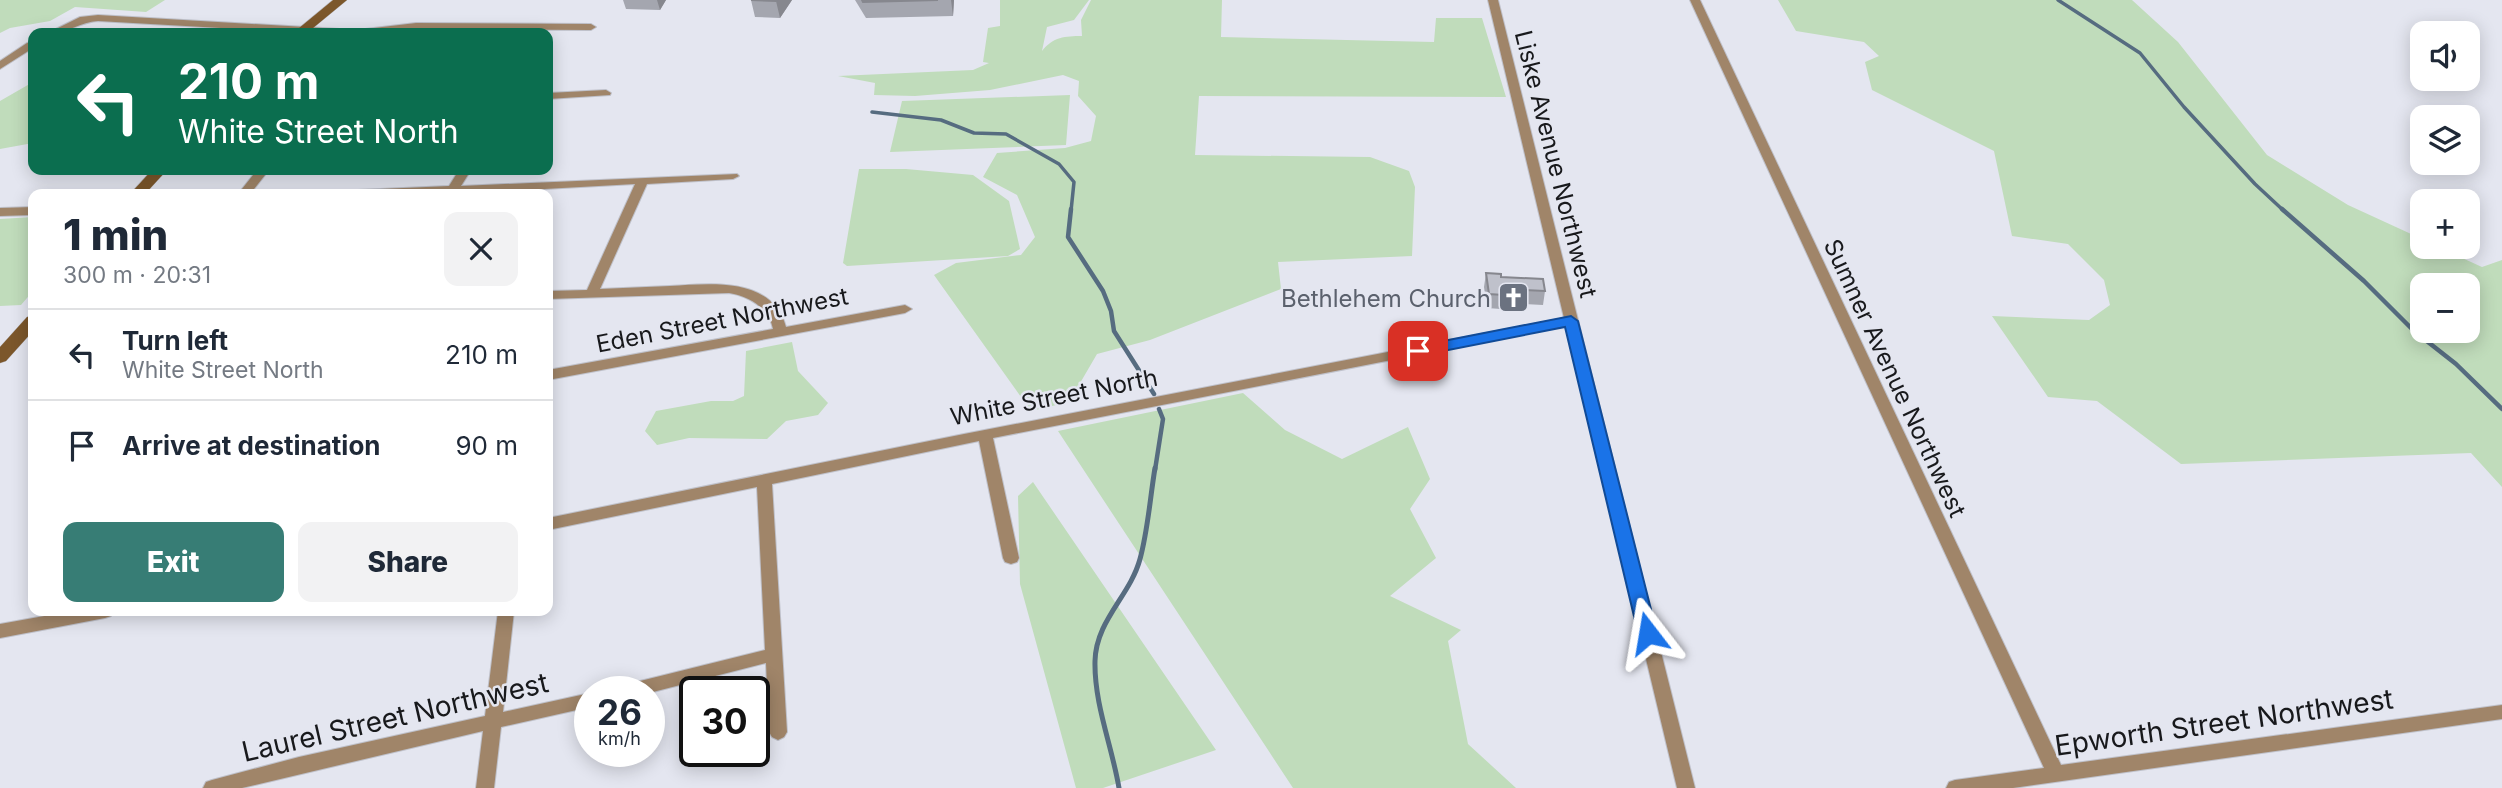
<!DOCTYPE html>
<html lang="en">
<head>
<meta charset="utf-8">
<style>
	:root { --surface:#fff; --page:#f2f2f3; --text:#1f2937; --muted:#747a83; --line:#e0e1e3; --accent:#377d75 }
	body { margin:0; font-family:Inter,sans-serif; background:var(--page); color:var(--text); height:100vh; display:flex; flex-direction:column; font-size:26px; white-space:nowrap }
	* { box-sizing:border-box; margin:0 }
	p { font-size:23px; color:var(--muted) }
	.icon { flex:none; width:38px; height:38px; fill:none; stroke:currentColor; stroke-width:2; stroke-linecap:round; stroke-linejoin:round }
	.map { position:relative; flex:1; overflow:hidden }
	.side { position:absolute; left:28px; top:189px; width:525px; height:427px; display:flex; flex-direction:column; background:var(--surface); border-radius:14px; box-shadow:0 4px 18px #0003 }
	.side>* { flex:none }
	.top-card { position:absolute; left:28px; top:28px; width:525px; height:147px; border-radius:14px; box-shadow:0 4px 18px #0003; background:#0b6e4f; color:#fff; overflow:hidden }
	.buttons { position:absolute; left:2410px; top:21px; display:grid; gap:14px }
	.buttons a { display:grid; place-items:center; width:70px; height:70px; border-radius:14px; background:var(--surface); box-shadow:0 4px 18px #0003; font-size:35px }
	.speed { position:absolute; left:574px; top:676px; display:flex; gap:14px; font-size:35px; font-weight:700; text-align:center }
	.speed>* { display:grid; place-content:center; width:91px; height:91px; border-radius:50%; background:var(--surface); box-shadow:0 4px 18px #0003; line-height:1 }
	.speed small { font-size:18px; font-weight:400 }
	.speed .limit { border:4px solid #111; border-radius:10px; background:#fff; color:#111 }
	.pin { position:absolute; display:grid; place-items:center; width:60px; height:60px; color:#fff; margin:-30px; border-radius:14px; box-shadow:0 4px 10px #0006 }
	.me { position:absolute; width:77px; margin:-38px; rotate:346deg; stroke-linejoin:round; filter:drop-shadow(0 0 5px #0008) }
	.turn { display:flex; align-items:center; gap:24px; height:147px; padding:0 35px; font-size:32px }
	.turn .icon { width:91px; height:91px; stroke-width:2.5 }
	.turn b { display:block; font-size:49px; line-height:60px }
	.round { display:grid; place-items:center; flex:none; width:74px; height:74px; border-radius:14px; background:var(--page) }
	.summary { display:flex; align-items:center; justify-content:space-between; height:119px; padding:0 35px }
	h1 { font-size:42px; font-weight:800; line-height:52px }
	.cta { display:flex; gap:14px; margin-top:auto; padding:14px 35px }
	.cta a { flex:1; height:80px; border-radius:14px; background:var(--accent); color:#fff; font-size:28px; font-weight:800; line-height:80px; text-align:center }
	.cta a+a { background:var(--page); color:var(--text) }
	ul { padding:0; list-style:none }
	li { display:flex; align-items:center; gap:21px; height:91px; padding:0 35px; border-top:2px solid var(--line) }
	li div { flex:1 }
	li b { display:block; font-size:26px }
	li em { font-style:normal }
	.map>svg:first-child { display:block }
	.green { fill:#c0dcbb; fill-rule:evenodd }
	.lines { fill:none; stroke-linecap:round; stroke-linejoin:round }
	.stream-far2 { stroke:#566c80; stroke-width:3.5 }
	.stream-far1 { stroke:#566c80; stroke-width:4.5 }
	.stream { stroke:#566c80; stroke-width:5 }
	.minor-casing { stroke:#bfc1ca; stroke-width:2 }
	.secondary-casing { stroke:#bfc1ca; stroke-width:1 }
	.minor { fill:#a08569; fill-rule:evenodd }
	.secondary { fill:#7c572b; fill-rule:evenodd }
	.wall { fill:#a4a6af }
	.shaded-wall { fill:#86878e }
	.building { fill:#bfc1cb; stroke:#86878e; stroke-width:2 }
	.route { fill:#1a73e8; stroke:#114b97; stroke-width:2 }
	.labels { text-anchor:middle; dominant-baseline:central; stroke-width:5; stroke-linejoin:round; paint-order:stroke }
	.street-label { font-size:24px; fill:#18191c; stroke:#e4e6f0 }
	.worship-label { font-size:24px; fill:#5b616d; stroke:#e4e6f0; text-anchor:end }
	.near-street-label { font-size:28px; fill:#18191c; stroke:#e4e6f0 }
</style>
</head>
<body>
<div class="map">
<svg width="2502" height="788" viewBox="0 0 2502 788">
	<rect width="100%" height="100%" fill="#e4e6f0"/>
	<path class="green" d="M0,0H165L146,12L75,7L50,21L10,28L0,33Z
		M1000,0H1089L1074,20L1047,27L1042,51C1053,37 1065,36 1082,36L1081,20L1091,0H1222L1221,37L1434,42L1436,18H1482L1506,97L1199,96L1195,155L1370,157L1409,171L1415,187L1412,256L1278,262L1281,289L1150,340L1097,354L1069,402L1031,411L934,275L956,263L1021,255L1035,237L1017,195L983,177L997,153L1065,148L1091,141L1096,116L1078,96L1079,81L1063,75L990,90L915,96L874,95L875,83L838,76L973,70L989,63L983,62L988,28L1000,26Z
		M1778,0H2132L2178,42L2267,155L2348,205L2422,239V247H2438L2482,267L2502,260V487L2471,453L2181,464L2097,401L2048,397L1992,316L2089,320L2110,305L2104,280L2068,244L2012,236L1994,151L1872,90L1865,62L1879,56L1864,42L1796,31ZM2422,285H2468V331H2422Z
		M33,82V143L0,149V101Z
		M1070,95L1066,145L890,152L902,101Z
		M859,169H906L973,175L1009,201L1020,249L1008,256L847,266L843,263Z
		M33,217V291L21,305L0,306V219Z
		M792,342L798,371L828,403L818,415L786,421L767,439L689,438L657,445L645,431L656,411L711,401H733L744,396L746,351Z
		M1243,393L1285,430L1342,459L1408,427L1430,479L1410,509L1436,558L1390,596L1461,630L1448,641L1468,744L1516,788H1293L1058,431Z
		M1033,482L1216,750L1103,788H1076L1020,584L1018,496Z"/>
	<g class="lines">
		<path class="stream-far2" d="M2058,0L2140,53L2184,107L2255,184L2284,211
			M872,112L941,120L974,133L1006,134L1059,164L1074,182L1071,211"/>
		<path class="stream-far1" d="M1071,209L1068,237L1103,291L1111,311L1114,331L1154,394
			M2282,209L2364,281L2414,331L2456,364L2502,409
			M1155,470L1163,419L1159,409"/>
		<path class="stream" d="M1119,788C1112,746 1094,704 1095,661C1096,620 1130,596 1140,559C1148,530 1150,498 1155,468"/>
		<defs>
			<path id="minor" d="M1488,0H1498L1695,788H1677L1566,326L993,438L1019,558L1017,562L1011,564L1005,562L1003,558L979,441L772,484L787,732L784,737L778,740L772,737L769,732L766,663L649,693L620,691L622,686L628,684L765,650L757,487L548,530V518L964,434L1564,318Z
				M1690,0H1700L2061,765L2502,705V719L2013,788H1946L1949,782L1955,780L2044,768Z
				M98,15L357,30L416,23L591,24L596,27L591,30L416,29L380,33H309L98,21C80,22 66,34 48,33L80,17Z
				M33,42V48L0,69V61L27,43Z
				M606,90L611,93L610,95L548,99V93Z
				M257,170H269L250,194H238Z
				M459,170H471L461,186L737,174L739,176L733,179L647,184L600,289C623,288 646,287 670,286C710,284 772,276 786,327L905,305L912,309L905,313L548,380V370L773,329C769,308 749,296 729,293L548,299V291L587,290L635,184L456,194H352L358,190L449,186Z
				M33,207V215L0,216V208Z
				M72,611H113L111,616L105,618L0,638V624Z
				M498,611H514L503,712L590,693V707L501,727L494,788H476L483,731L242,788H203L206,782L212,780L299,757L485,716Z"/>
			<path id="secondary" d="M333,0H347L307,33H293Z
				M152,170H167L145,194H130Z
				M33,316V331L6,361L0,363V347L27,317Z"/>
		</defs>
		<use href="#minor" class="minor-casing"/>
		<use href="#secondary" class="secondary-casing"/>
		<use href="#minor" class="minor"/>
		<use href="#secondary" class="secondary"/>
	</g>
	<path class="wall" d="M623,0H666L660,10L626,9Z
		M751,0H804H792L780,18L755,17Z
		M855,0H954L953,16L866,18Z
		M1486,273L1545,291L1543,305L1502,303L1501,309L1487,308L1484,287Z"/>
	<path class="shaded-wall" d="M657,0H666L660,10Z
		M777,0H792L780,18L776,1Z
		M951,0H954L953,16Z"/>
	<path class="building" d="M751,0H777L776,1Z
		M862,0H938L863,2Z
		M1486,273L1501,274V277L1543,279L1545,291L1502,289L1503,295L1489,294Z"/>
	<path class="route" d="M1571,316L1578,321L1657,633L1654,638L1648,640L1641,638L1638,633L1565,327L1418,356L1411,351L1418,346Z"/>
	<defs>
		<symbol id="church-square" viewBox="-11 -11 22 22"><rect x="-9" y="-9" width="18" height="18" rx="4" fill="#6b7280" stroke="#e4e6f0"/><path d="M-1.2-6h2.4v3.5h3.3v2.4h-3.3V6h-2.4V-.1h-3.3v-2.4h3.3Z" fill="#fff"/></symbol>
	</defs>
	<g fill-rule="evenodd">
		<use href="#church-square" x="1496" y="280" width="35" height="35"/>
	</g>
	<g class="labels">
		<g class="street-label">
			<text transform="translate(1556 164) rotate(76)">Liske Avenue Northwest</text>
			<text transform="translate(722 320) rotate(-11)">Eden Street Northwest</text>
			<text transform="translate(1895 378) rotate(65)">Sumner Avenue Northwest</text>
			<text transform="translate(1054 397) rotate(-11)">White Street North</text>
		</g>
		<g class="worship-label">
			<text x="1491" y="298">Bethlehem Church</text>
		</g>
		<g class="near-street-label">
			<text transform="translate(395 717) rotate(-13)">Laurel Street Northwest</text>
			<text transform="translate(2224 722) rotate(-8)">Epworth Street Northwest</text>
		</g>
	</g>
</svg>
<div class="buttons">
<a><svg class="icon" aria-label="sound" viewBox="0 0 24 24"><path d="M4 9h4l5-4v14l-5-4H4zM17 9q2 3 0 6"/></svg></a>
<a><svg class="icon" aria-label="layers" viewBox="0 0 24 24"><path d="M12 4l9 5-9 5-9-5zM3 14l9 5 9-5"/></svg></a>
<a>+</a>
<a>−</a>
</div>
<div class="speed"><div>26<small>km/h</small></div><div class="limit">30</div></div>
<div class="pin" style="left:1418px;top:351px;background:#d93025"><svg class="icon" aria-label="arrive" viewBox="0 0 24 24"><path d="M6 21V4h12l-3 4 3 4H6"/></svg></div>
<svg class="me" style="left:1648px;top:633px" viewBox="-20 -20 40 40"><path d="M0-17L14 15 0 8-14 15z" fill="#1a73e8" stroke="#fff" stroke-width="4"/></svg>
<div class="top-card">
<div class="turn"><svg class="icon" aria-label="left" viewBox="0 0 24 24"><path d="M17 20v-9H6M10 6l-5 5 5 5"/></svg><div><b>210 m</b>White Street North</div></div>
</div>
<section class="side">
<div class="summary"><div><h1>1 min</h1><p>300 m · 20:31</p></div><a class="round"><svg class="icon" aria-label="close" viewBox="0 0 24 24"><path d="M6 6l12 12M18 6L6 18"/></svg></a></div>
<ul>
<li><svg class="icon" aria-label="left" viewBox="0 0 24 24"><path d="M17 20v-9H6M10 6l-5 5 5 5"/></svg><div><b>Turn left</b><p>White Street North</p></div><em>210 m</em></li>
<li><svg class="icon" aria-label="arrive" viewBox="0 0 24 24"><path d="M6 21V4h12l-3 4 3 4H6"/></svg><div><b>Arrive at destination</b></div><em>90 m</em></li>
</ul>
<div class="cta"><a>Exit</a><a>Share</a></div>
</section>
</div>
</body>
</html>
